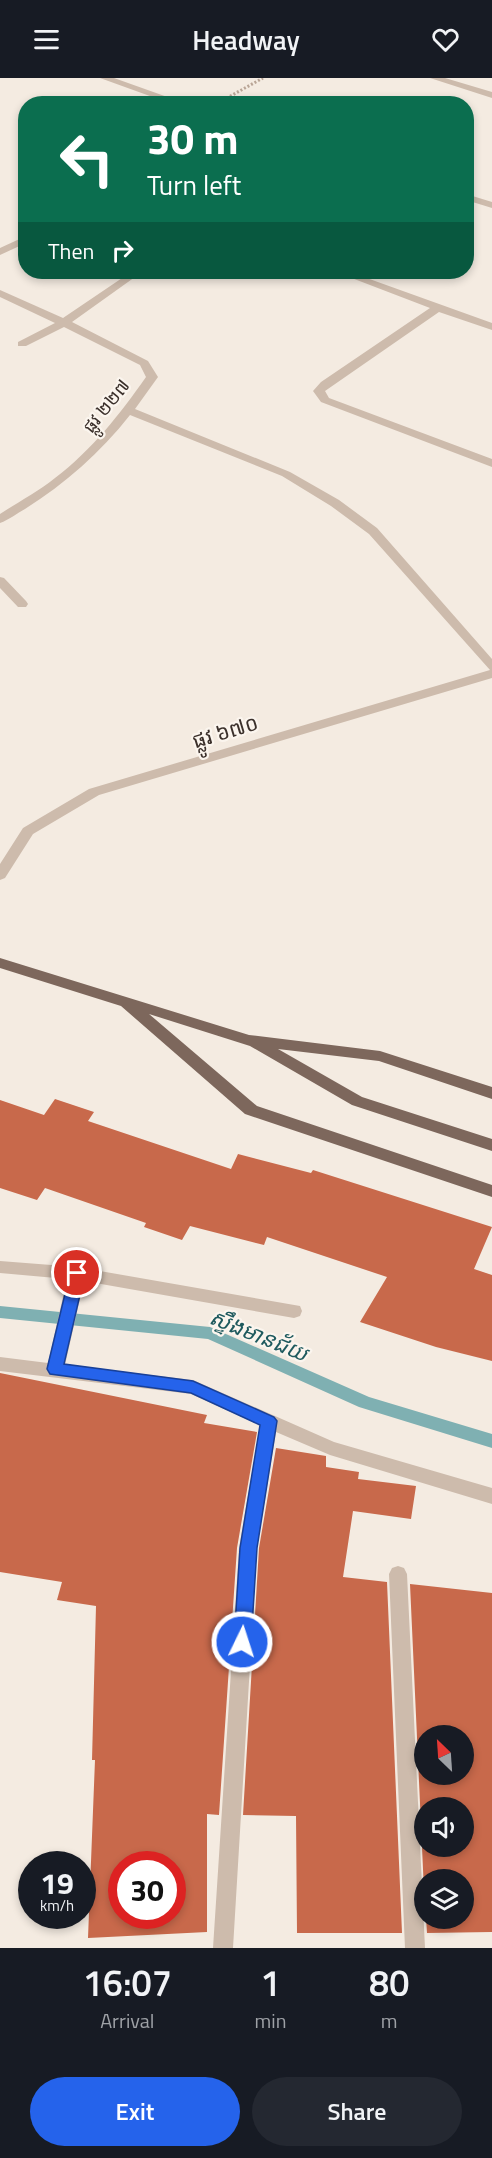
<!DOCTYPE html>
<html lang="en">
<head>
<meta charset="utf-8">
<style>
	:root { --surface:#171b24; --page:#242831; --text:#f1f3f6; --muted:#9ea1a6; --accent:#2563eb }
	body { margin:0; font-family:"Titillium Web","Noto Sans Khmer",sans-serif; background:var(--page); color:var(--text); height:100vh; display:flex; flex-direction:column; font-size:22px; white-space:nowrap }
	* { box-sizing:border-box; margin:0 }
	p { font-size:20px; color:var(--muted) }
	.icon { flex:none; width:33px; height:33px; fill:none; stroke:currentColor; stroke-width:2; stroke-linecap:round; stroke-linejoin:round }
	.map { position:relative; height:1870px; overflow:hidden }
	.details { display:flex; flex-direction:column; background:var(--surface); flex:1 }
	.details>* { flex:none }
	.top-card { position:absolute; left:18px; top:18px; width:456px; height:183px; border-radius:24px; box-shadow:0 3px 9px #0003; background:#0b6e4f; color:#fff; overflow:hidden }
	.needle { width:39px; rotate:335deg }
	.buttons { position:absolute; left:414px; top:1647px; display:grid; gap:12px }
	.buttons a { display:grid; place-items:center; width:60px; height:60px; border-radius:50%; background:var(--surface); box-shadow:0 3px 9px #0003; font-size:30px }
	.speed { position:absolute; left:18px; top:1773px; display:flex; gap:12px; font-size:30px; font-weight:700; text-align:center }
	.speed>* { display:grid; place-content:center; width:78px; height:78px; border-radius:50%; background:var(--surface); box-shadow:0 3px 9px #0003; line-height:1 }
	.speed small { font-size:15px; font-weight:400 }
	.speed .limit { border:9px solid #d22; background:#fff; color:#111 }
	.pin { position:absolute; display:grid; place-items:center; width:51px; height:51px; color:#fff; margin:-26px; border:3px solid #fff; border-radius:50%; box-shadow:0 2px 6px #0007 }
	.me { position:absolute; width:66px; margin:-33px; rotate:4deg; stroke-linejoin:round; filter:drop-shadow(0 0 4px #0008) }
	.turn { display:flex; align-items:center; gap:21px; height:126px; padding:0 30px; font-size:27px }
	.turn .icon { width:78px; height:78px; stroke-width:2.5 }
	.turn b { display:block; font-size:42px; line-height:51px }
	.then { display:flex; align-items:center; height:57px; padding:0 30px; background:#0003; gap:12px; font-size:22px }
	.eta { display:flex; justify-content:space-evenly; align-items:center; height:102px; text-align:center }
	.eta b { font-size:36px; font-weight:600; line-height:42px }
	.action { display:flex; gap:12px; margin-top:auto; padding:12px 30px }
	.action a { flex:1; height:69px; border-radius:36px; background:var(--accent); color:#fff; font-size:24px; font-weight:600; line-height:69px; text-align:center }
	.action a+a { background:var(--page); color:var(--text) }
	header { display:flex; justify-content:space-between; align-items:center; height:78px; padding:0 30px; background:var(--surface); font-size:27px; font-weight:600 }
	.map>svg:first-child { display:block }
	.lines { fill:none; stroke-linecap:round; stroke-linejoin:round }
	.stream { fill:#7fb0b2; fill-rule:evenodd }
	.building { fill:#c8694b; fill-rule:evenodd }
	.path { stroke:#b9a596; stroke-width:3; stroke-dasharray:2 2; stroke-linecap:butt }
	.minor { fill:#cdbbac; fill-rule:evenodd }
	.major { fill:#7d675c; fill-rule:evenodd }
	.route { fill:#2563eb; stroke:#184099; stroke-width:1.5 }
	.labels { text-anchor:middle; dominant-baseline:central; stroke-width:4.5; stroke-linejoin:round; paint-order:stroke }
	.far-street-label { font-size:18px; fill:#3b302b; stroke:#fbf5ee }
	.street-label { font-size:21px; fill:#3b302b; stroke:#fbf5ee }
	.water-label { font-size:22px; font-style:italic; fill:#1f5a5e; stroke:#fbf5ee }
</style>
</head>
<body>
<header><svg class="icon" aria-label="menu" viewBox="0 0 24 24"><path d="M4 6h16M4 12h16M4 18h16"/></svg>Headway<svg class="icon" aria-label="heart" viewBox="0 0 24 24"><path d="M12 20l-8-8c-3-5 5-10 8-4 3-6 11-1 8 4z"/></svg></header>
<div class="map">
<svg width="492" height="1870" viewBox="0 0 492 1870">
	<rect width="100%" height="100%" fill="#f4ebe1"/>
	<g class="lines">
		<path class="stream" d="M0,1228L210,1249L369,1319L492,1356V1370L359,1329L208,1261L0,1240Z"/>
	</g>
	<path class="building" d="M55,1021L94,1034L88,1043L231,1091L238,1076L311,1095L313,1092L492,1149L474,1191L492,1197V1283L436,1269L360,1244L387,1199L267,1159L264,1167L190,1148L182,1162L144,1149L146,1145L45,1110L37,1122L0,1110V1022L44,1037Z
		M0,1295L207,1337L204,1345L257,1354L237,1470L219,1737L207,1736V1854L88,1860L95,1682H92L96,1528L57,1522L62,1504L0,1494ZM122,1786H172V1838H122Z
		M276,1370L326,1378V1389L359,1394L358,1401L416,1408L411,1441L353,1433L343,1499L387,1504L402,1855H297L296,1738L243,1737L259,1470Z
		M410,1506L492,1515V1854L427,1855L426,1840H464V1802H424V1813ZM424,1658H464V1696H424ZM424,1730H464V1768H424Z"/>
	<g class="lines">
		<path class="path" d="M216,26L263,0"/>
		<path class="minor" d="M100,0H114L187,26H172Z
			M430,0H445L492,14V20Z
			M466,116L492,124V130L466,122Z
			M26,158V165L0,177V170Z
			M131,194H142L72,244L148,283L158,299L135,331L290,394L339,422L377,450L492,581V600L99,717L33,756L5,800L0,802V786L23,750L89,711L490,592L369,456L331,428L282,398L130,337C100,375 66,405 25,431C17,435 9,442 0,445V436C18,424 38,414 55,400C92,372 120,336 146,299L140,287L64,249L26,268H18V264L55,245L0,219V212L63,240Z
			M336,194H350L492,245V252L439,234L325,313L329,320L492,381V389L321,324L313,313L321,304L430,230Z
			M0,499L4,500L26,523L28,526L26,529H18L0,510Z
			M0,1183L77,1189L300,1228L302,1233L300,1238L294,1240L84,1203L65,1287L193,1302L334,1364L492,1410V1426L330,1377L276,1354L257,1470L233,1870H213L239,1470L260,1347L191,1316L0,1293V1279L48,1285L67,1201L0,1195Z
			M398,1488L404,1490L407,1496L425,1870H405L389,1496L392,1490Z"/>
		<path class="major" d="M0,880L249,957L380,973L492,1009V1021L379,983L278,971L362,1019L492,1061V1073L352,1027L250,968L149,936L257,1028L492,1107V1119L245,1036L121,928L0,890Z"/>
	</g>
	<path class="route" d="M77,1189L83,1191L85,1195L64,1286L193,1303L274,1339L277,1343L257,1470L251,1564L248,1570L242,1572L236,1570L234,1564L240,1470L260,1347L191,1315L50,1296L47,1291L70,1195L72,1191Z"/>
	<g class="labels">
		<g class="far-street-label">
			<text transform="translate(106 328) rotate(-51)">ផ្លូវ ២២៧</text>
		</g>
		<g class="street-label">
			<text transform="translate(225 653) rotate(-17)">ផ្លូវ ៦៧០</text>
		</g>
		<g class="water-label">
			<text transform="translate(259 1257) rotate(22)">ស្ទឹងមានជ័យ</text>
		</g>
	</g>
</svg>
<div class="buttons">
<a><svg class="needle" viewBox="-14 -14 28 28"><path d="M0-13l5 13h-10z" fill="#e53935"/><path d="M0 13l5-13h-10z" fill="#9ea1a6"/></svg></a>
<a><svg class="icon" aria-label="sound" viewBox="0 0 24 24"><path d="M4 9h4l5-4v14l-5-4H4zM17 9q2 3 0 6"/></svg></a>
<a><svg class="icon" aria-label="layers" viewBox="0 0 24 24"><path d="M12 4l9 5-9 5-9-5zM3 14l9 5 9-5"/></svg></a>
</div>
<div class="speed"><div>19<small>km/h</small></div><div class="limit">30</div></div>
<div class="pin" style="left:77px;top:1195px;background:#d93025"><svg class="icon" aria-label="arrive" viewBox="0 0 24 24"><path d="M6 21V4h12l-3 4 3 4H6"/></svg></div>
<svg class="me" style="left:242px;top:1564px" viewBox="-20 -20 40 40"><circle r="17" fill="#2563eb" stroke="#fff" stroke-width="3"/><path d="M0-11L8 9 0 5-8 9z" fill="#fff"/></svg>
<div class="top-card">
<div class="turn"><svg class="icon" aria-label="left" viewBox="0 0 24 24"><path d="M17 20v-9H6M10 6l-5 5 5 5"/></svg><div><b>30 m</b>Turn left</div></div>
<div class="then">Then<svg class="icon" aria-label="right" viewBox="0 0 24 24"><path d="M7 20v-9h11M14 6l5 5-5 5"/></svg></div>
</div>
</div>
<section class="details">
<div class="eta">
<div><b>16:07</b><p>Arrival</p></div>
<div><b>1</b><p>min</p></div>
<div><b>80</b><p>m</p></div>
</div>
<div class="action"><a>Exit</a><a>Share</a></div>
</section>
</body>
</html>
